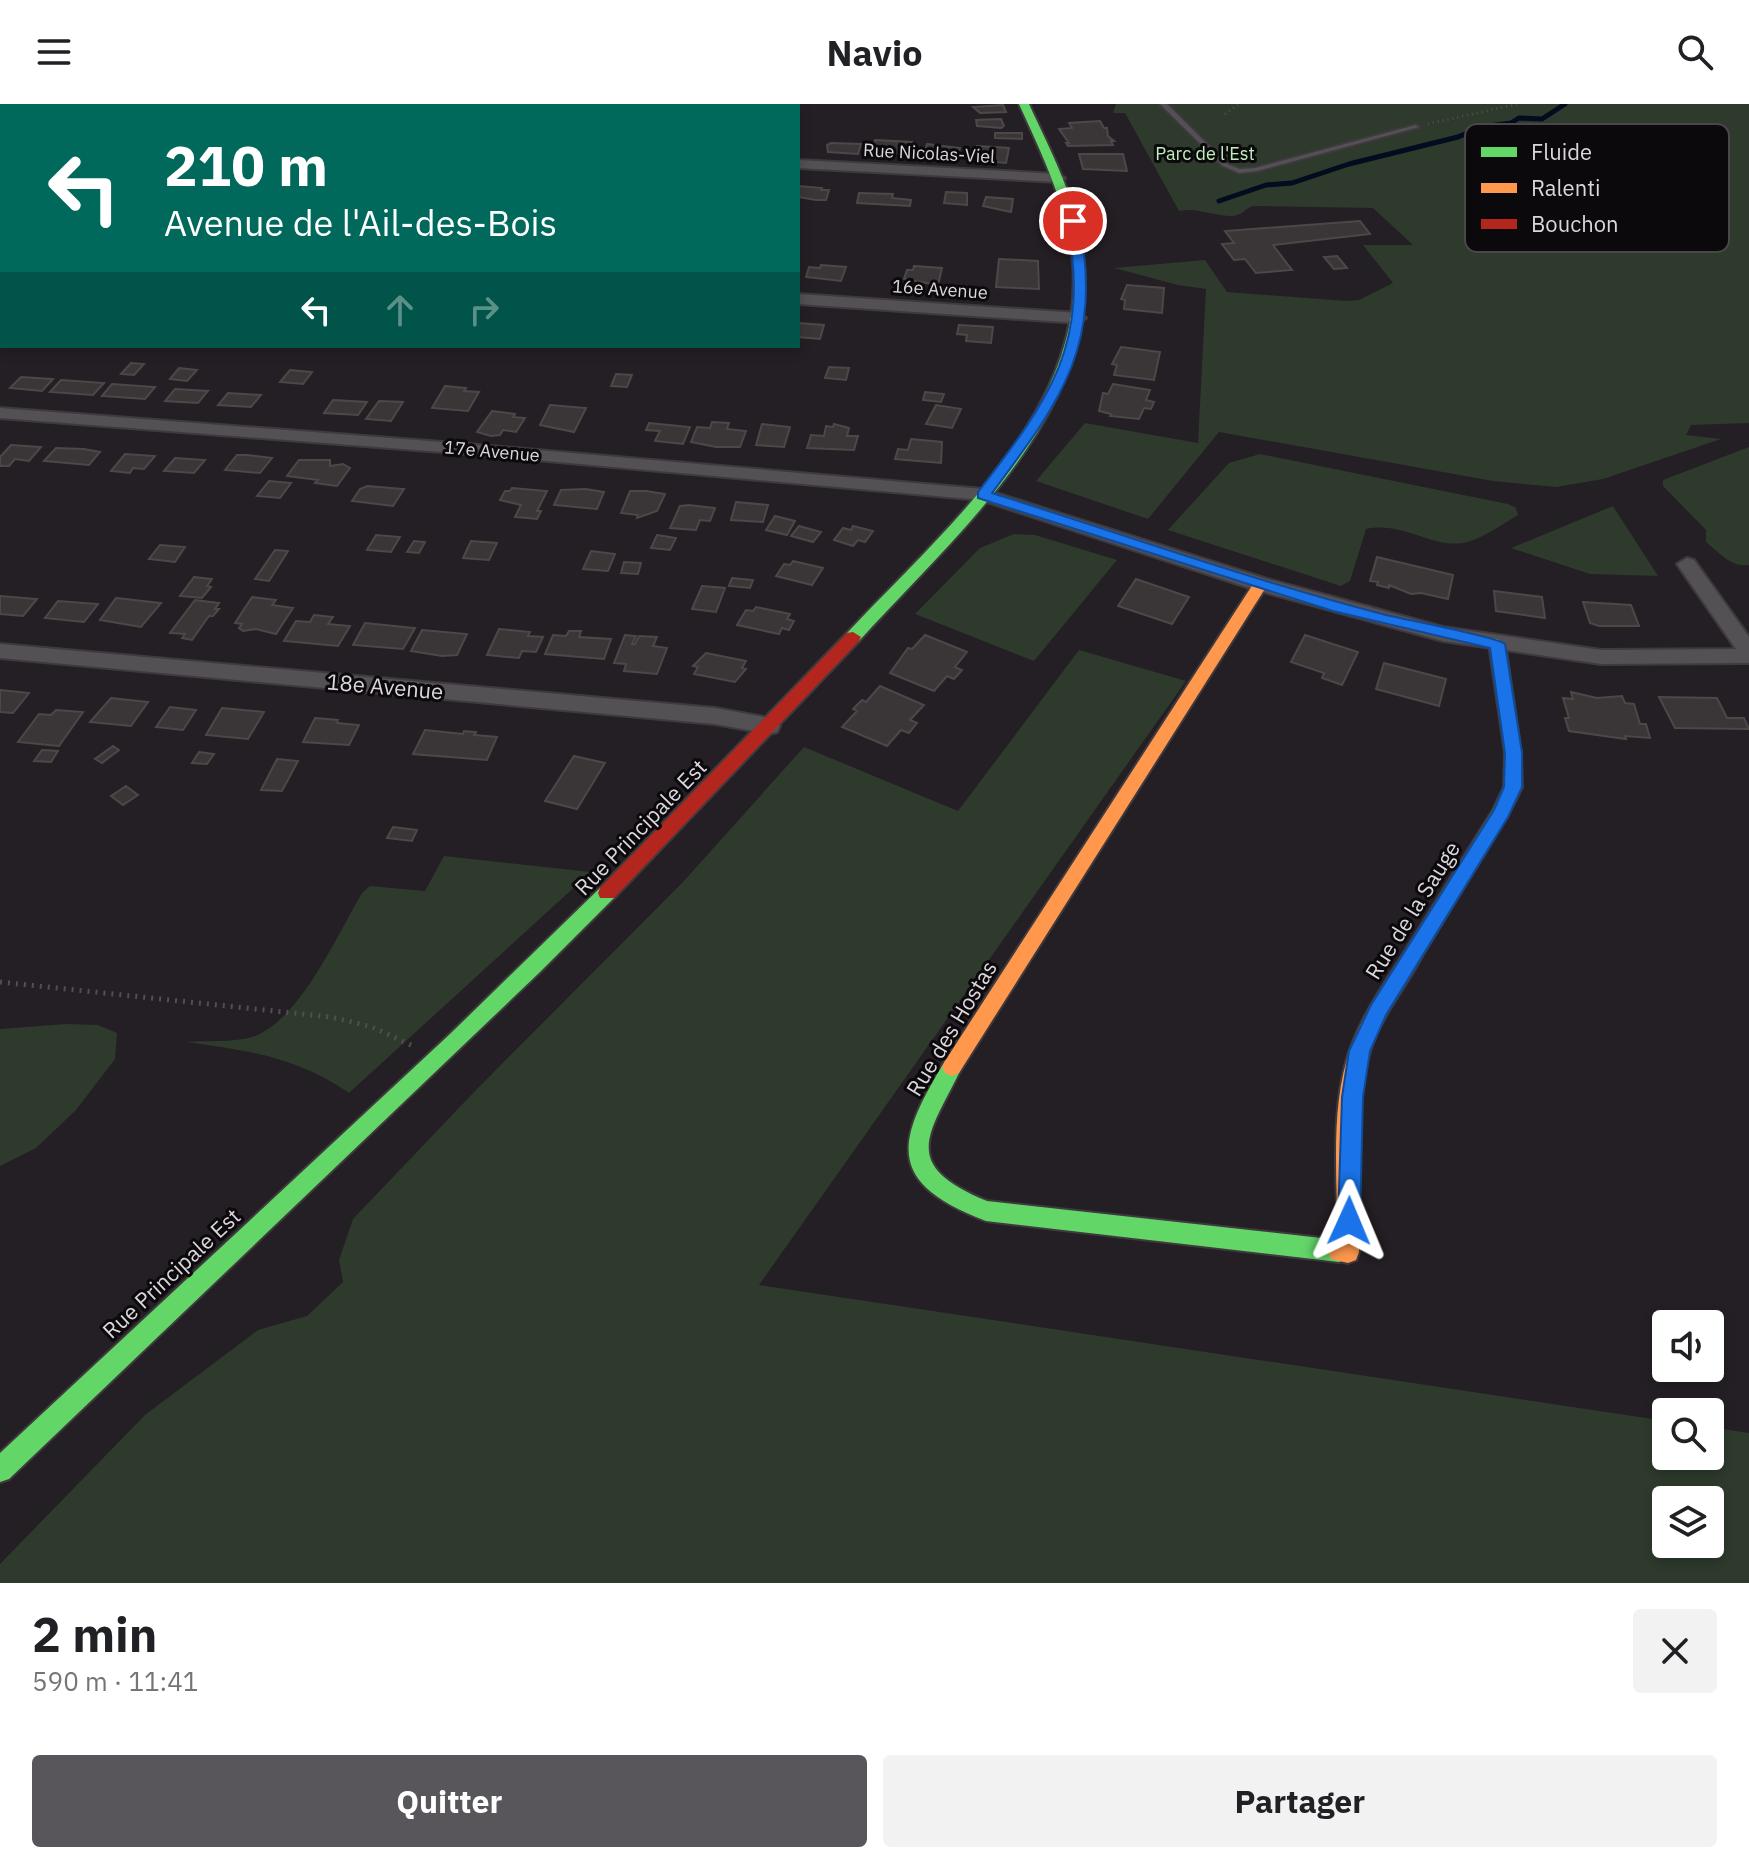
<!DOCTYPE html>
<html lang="fr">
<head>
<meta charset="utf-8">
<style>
	:root { --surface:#fff; --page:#f2f2f2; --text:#202124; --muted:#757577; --accent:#58565a }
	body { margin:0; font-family:"IBM Plex Sans",sans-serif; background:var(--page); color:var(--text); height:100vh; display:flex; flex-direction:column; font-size:30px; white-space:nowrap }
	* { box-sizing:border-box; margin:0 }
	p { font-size:26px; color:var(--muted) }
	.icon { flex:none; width:44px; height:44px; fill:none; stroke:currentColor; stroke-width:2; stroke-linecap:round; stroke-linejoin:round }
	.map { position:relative; height:1479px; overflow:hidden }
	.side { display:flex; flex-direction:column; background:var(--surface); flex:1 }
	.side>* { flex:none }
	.banner { position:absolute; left:0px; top:0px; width:800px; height:244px; box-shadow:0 4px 12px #0003; background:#00695c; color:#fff; overflow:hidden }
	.buttons { position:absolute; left:1652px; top:1206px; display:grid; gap:16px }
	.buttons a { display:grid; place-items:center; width:72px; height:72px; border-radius:8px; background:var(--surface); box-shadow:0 4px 12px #0003; font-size:40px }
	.pin { position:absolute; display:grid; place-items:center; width:68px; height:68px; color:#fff; margin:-34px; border:4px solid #fff; border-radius:50%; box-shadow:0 2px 8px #0007 }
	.me { position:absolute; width:88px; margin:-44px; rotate:1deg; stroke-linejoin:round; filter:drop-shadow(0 0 6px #0008) }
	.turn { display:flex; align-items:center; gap:28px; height:168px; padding:0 32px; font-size:36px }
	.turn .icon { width:104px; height:104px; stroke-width:2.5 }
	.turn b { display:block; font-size:56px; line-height:68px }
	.lanes { display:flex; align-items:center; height:76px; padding:0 32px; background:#0003; justify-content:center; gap:40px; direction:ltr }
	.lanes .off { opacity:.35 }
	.round { display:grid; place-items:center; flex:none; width:84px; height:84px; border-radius:8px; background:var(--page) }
	.headline { display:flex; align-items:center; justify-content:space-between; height:136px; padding:0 32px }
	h1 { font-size:48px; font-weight:800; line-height:60px }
	.cta { display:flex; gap:16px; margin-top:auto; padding:16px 32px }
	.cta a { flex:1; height:92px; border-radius:8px; background:var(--accent); color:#fff; font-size:32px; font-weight:800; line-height:92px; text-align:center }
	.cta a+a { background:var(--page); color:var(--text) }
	header { display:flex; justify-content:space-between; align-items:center; height:104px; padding:0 32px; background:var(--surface); font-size:36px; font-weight:800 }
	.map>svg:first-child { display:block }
	.green { fill:#2d3a2c; fill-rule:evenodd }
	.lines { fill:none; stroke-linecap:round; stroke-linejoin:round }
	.stream { stroke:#030b1f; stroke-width:5 }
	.building { fill:#3a3637; stroke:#4c4848; stroke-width:2 }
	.lane-casing { stroke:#3e3a3e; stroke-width:4 }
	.street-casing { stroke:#3e3a3e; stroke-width:4 }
	.fast-casing { stroke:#3e3a3e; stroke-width:4 }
	.slow-casing { stroke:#3e3a3e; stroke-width:4 }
	.jam-casing { stroke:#3e3a3e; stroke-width:4 }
	.path-far1 { stroke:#524f52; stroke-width:3; stroke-dasharray:1 4; stroke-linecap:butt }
	.path { stroke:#524f52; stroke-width:5; stroke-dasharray:2 6; stroke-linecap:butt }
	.lane { fill:#545154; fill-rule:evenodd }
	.street { fill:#545154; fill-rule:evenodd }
	.fast { fill:#63d668; fill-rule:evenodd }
	.slow { fill:#ff974d; fill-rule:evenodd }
	.jam { fill:#b3261e; fill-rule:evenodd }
	.route { fill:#1a73e8; stroke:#114b97; stroke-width:2 }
	.labels { text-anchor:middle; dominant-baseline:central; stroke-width:6; stroke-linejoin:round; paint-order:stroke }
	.far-street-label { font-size:18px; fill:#dcd7dc; stroke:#0c090c }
	.far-park-label { font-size:18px; fill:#c0efbe; stroke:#0c090c }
	.street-label { font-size:22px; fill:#dcd7dc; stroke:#0c090c }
	.key { fill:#0c090c; stroke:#4a474a; stroke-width:2 }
	.key-label { font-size:22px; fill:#dcd7dc }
</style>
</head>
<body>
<header><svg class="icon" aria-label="menu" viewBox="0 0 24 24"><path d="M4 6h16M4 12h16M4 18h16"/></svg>Navio<svg class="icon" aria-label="search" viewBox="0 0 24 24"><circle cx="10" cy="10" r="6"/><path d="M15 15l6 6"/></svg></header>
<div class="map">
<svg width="1749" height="1479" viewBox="0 0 1749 1479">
	<rect width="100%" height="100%" fill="#241f24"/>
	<path class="green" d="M1116,0H1749V319L1691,321L1686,331L1721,335L1603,375L1556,383L1493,377L1219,328L1148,415L1036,377L1085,319L1198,339L1206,185L1178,181L1114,164L1205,156L1227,188L1347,197L1359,196L1393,179L1363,141H1413L1373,104L1253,102C1244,105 1242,112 1231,112C1213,112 1197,103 1179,107L1125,9H1113Z
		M1749,343V461C1732,464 1718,448 1706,438V426L1663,382V376Z
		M1260,350L1508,400L1516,404L1518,411C1502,420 1481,436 1463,439C1431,444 1402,417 1366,425L1350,477L1341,482L1168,426L1229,359Z
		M1613,402L1658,472L1590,470L1511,444Z
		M1014,430L1035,431L1117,456L1034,557L915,510L980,444Z
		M1079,546L1186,577L759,1181L1666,1317V1352H1710V1323L1749,1329V1479H0V1460L145,1311L258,1226L307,1212L343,1178L339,1156L353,1115L475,987L683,778L804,643L958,707ZM1666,1396H1710V1440H1666Z
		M444,752L591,768L349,989C297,953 249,947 187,938C208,936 236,939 255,932C301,914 337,831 362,789L370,782L425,787Z
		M66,920L98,921L117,929L115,955L76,1006L36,1044L0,1062V925Z"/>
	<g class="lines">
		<path class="stream" d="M1219,97L1266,81L1292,79L1349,60L1458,33L1482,23L1511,19L1519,14L1542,15L1565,0"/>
	</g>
	<path class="building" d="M1003,1L1006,8L980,9L973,3Z
		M1001,15L1004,22L1001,24L977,22L976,16Z
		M1100,17L1104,24H1107L1108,32L1114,37H1111L1113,41L1068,42L1066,39H1069L1059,25L1072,24L1069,19Z
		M995,29H1022V35L995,34Z
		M875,36L912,38L909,50L870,48Z
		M831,39L861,40L858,50L828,48L827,41Z
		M927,40L960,44L957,56L923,54Z
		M977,42L1009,44L1006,59L974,56Z
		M1079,50H1123L1127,67L1083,65Z
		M798,82L822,84L821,86H829L826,96H816L798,93Z
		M946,88L967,89V101L944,99Z
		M859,89L893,90L892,94L911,96L910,102L857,99Z
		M986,93L1013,95L1011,108L983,102Z
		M1360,117L1370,130L1273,141L1292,166L1256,169L1245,155L1234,156L1222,140L1234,139L1225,127Z
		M1337,152L1347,164L1334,165L1324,153Z
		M999,155L1038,157L1039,185L996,183Z
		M821,161L846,163L841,177L806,173L809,163L820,164Z
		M914,162L942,164L938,181L904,175L907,166H913Z
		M1127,181L1164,184L1162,209L1124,205L1125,196L1121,195Z
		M798,219L824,221L820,235L798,233Z
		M959,221L993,223L991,239L966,237L967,231L957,230Z
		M1121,243L1160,248L1154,276L1114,271L1117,261L1112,260Z
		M131,259L144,260L134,271L121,270Z
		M829,263L849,264L846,276L825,274Z
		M179,264L197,266L187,277L170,275Z
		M290,266L312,268L303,280L280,278Z
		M616,270L632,271L627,283L611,282Z
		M21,273L53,275L42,287L10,284Z
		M61,276L104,279L93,291L50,288Z
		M112,280L155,283L145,295L102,292Z
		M1113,280L1150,286L1146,296L1154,298L1151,305L1144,304L1139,315L1110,312L1111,310L1099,307L1103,289L1108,290Z
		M445,282L466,284L464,287L479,288L468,307L432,304Z
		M175,285L208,287L198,299L165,297Z
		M925,288L944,290L941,298L923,296Z
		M228,289L261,291L251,303L218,301Z
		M333,296L367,298L358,311L324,309Z
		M379,297L403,298L391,317L366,315Z
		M550,301L586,304L574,328L540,321Z
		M936,301L961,305L952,324L926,320Z
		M492,307L515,310L513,313L525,314L516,328L503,326L500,331L491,332L477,328Z
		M712,318L729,319L727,325L746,327L740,343H716L691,338L697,323L710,324Z
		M649,319L690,323L683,340L655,337L660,327L646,326Z
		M762,320L790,323L784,343L756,341Z
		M834,320L849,324L847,332H858L854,346L807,344L811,331L824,332L826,322L833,323Z
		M911,335L942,338L941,359L895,355L898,345L908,346Z
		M11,341L41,343L29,357L15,355L9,362H0V353Z
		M56,344L84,345L100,348L89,361L44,357Z
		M125,350L155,352L144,365L133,364L130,369L111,367Z
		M237,351H247L272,354L260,369L225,366Z
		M175,354L205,356L194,369L164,367Z
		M299,356H330V362L343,360L350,364L337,382L315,379L318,376L287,372Z
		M269,377L291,379L280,394L257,392Z
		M367,382L404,385L393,402L352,397L360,385Z
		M512,384L547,387L537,407H541L537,415L515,413L521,401L500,396L505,387H510Z
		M586,385L604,388L597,405L554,401L561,386Z
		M630,387H646L665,390L657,407L637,414L638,411L621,409Z
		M736,398L768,401L763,418L731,416Z
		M680,402L689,401L715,404L710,417L700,416L696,426L670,424Z
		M775,412L795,417L787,431L766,426Z
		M799,422L821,428L813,438L791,432Z
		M853,422L873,427L865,438L858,436L853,442L834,436L843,424L851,426Z
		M376,431L400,433L391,448L367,446Z
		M657,431L676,434L670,446L651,444Z
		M414,437L425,438L419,449L407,448Z
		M471,437L497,439L489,456L463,454Z
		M160,441L185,443L175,458L149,455Z
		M275,446L288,447L269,477L255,475Z
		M591,447L615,450L608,467L583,465Z
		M1377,453L1453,471L1448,495L1421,489L1411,490L1389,481V484L1377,481L1378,478L1370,477Z
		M793,457L823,464L812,481L776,472L784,460L790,461Z
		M624,458L641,459L638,470L621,469Z
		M194,473L212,475L207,482L211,483L202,494L180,492Z
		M732,474L753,476L750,484L729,482Z
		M1136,475L1189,493L1172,520L1118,502Z
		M702,482L725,484L716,508L692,505Z
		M1494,487L1542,493L1545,514L1496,507Z
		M0,492L37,495L23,512L0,510Z
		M252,493L276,496L272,501L293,504L276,530L256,525L243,527L239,524L242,520L235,519Z
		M116,494L161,499L141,523L100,516Z
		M195,496L219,499L215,505H219L213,512H209L192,536L182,534L185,530L170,529Z
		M58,497L98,500L84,518L45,514Z
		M1583,498L1631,501L1639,522H1599L1590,519Z
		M756,503L790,510L787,515L794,517L789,526L782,524L779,530L737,521L746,506L753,507Z
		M314,511L333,513L328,520L350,522L338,542L284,537L296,517L310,518Z
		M365,519L415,524L403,545L353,541Z
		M499,525L530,528L528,532L543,533L536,548L522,547L519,554L487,551Z
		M422,526L467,530L457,551L442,552L411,547Z
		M569,527H581L579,533L611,535L604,555L545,550L553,531L566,532Z
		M625,531L636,532L632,540H635L639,532L657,533L653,542L667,544L657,570L624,567L626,560L614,559Z
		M925,531L967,548L955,563L962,566L954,575L947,572L934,587L890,569L908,544L912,545Z
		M1305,531L1358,548L1342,581L1322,574L1324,569L1291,558Z
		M706,549L746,557L742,564L746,565L735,578L694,570L698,563L693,562Z
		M1384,559L1446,575L1439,602L1376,585Z
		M880,582L924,601L910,616L917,619L909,629L901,626L887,642L842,623L857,607L853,605L862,596L866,598Z
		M0,586L29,589L13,609L0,608Z
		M1571,588L1597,594L1622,592L1625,599L1634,600L1640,620H1646L1650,634L1625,632L1626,635L1569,627L1565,614H1569L1563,594L1573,595Z
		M1659,593L1717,594L1727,614H1744L1749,625L1675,624Z
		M111,594L148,598L131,622L90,618Z
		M170,603L196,606L183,626L156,623Z
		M222,604L264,608L248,635L206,631Z
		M56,606L83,608L59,642L18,638L39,610L51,611Z
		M315,614L338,616L337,619L359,621L349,641L303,638Z
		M425,626L463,630L464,627L476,628L474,631L497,633L487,656L413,650Z
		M113,642L119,646L102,659L95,655Z
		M42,646L58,647L51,658L34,657Z
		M199,648L214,650L207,660L192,659Z
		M574,652L605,659L577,705L545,697Z
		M277,655L298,657L282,687L261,686Z
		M126,682L138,691L123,701L111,692Z
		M393,723L417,726L412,737L387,734Z"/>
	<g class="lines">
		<defs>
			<path id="lane" d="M1160,0H1167L1227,60L1240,65L1255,64L1416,21L1419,23L1257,67L1239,69L1223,62Z"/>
			<path id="street" d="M110,0H124L109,2Z
				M331,0H345V2H331Z
				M553,0H567V2H553Z
				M774,0H788L789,2H775Z
				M0,13H2V21H0Z
				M798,56L1058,70L1065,74L1058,78L798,64Z
				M0,137H2V147H0Z
				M798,190L1078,209L1086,214L1078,219L798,200Z
				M0,304L468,340L983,385L1267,475L1443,523L1601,546L1736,545L1677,460L1687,454L1694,456L1749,533V559L1601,560L1443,537L1253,485L981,396L468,350L0,314Z
				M0,540L715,604L769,614L777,616L780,622L777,628L769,630L715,620L0,554Z"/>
			<path id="fast" d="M1019,0H1029C1050,46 1075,92 1082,143C1107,303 957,429 859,537H847L845,533L847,529C945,424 1100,296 1070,137C1061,89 1039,44 1019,0Z
				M1497,535L1505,540L1521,649L1522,683L1507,713L1419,857L1412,860L1405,857L1402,852L1405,847L1493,706L1504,683L1505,649L1489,540Z
				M607,782L614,784L616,789L614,794L540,868L9,1375L0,1378V1349L450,930L600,784Z
				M952,954L959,957L962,963C930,1030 897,1060 987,1097L1339,1136L1347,1139L1350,1147L1347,1155L1339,1158L986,1117C886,1079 895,1039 945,957Z"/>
			<path id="slow" d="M1260,475L1268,480L959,969L952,972L945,969L942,963L945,957L1255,477Z
				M1412,844L1419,847L1422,852C1406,883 1382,911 1371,944C1350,1008 1359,1082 1359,1148L1356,1156L1348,1159L1331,1155L1328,1147L1331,1139L1337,1137C1338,1075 1329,1002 1351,943C1364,908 1386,877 1405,847Z"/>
			<path id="jam" d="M853,528L861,533L859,537L614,794H600L598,789L600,784L847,529Z"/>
		</defs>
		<use href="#lane" class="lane-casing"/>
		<use href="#street" class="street-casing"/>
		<use href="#fast" class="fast-casing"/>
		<use href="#slow" class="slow-casing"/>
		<use href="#jam" class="jam-casing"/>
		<path class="path-far1" d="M1225,10L1239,0
			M1428,20L1517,0"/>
		<path class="path" d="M0,878L331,913L372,923L411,941"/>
		<use href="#lane" class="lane"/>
		<use href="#street" class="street"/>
		<use href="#fast" class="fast"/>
		<use href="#slow" class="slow"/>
		<use href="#jam" class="jam"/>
	</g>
	<path class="route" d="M1073,114L1079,117C1103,241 1063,294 992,389C1122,430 1251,476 1382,510C1401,515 1498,533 1505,540L1522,649V683L1508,713L1386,911L1370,947L1363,993L1360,1117L1357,1124L1349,1127L1341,1124L1338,1117L1342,993L1349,947L1371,901L1494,706L1504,683L1505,649L1490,544L1333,507L978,394V388C1050,294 1091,241 1067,117Z"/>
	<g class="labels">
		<g class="far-street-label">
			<text transform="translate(929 49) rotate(3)">Rue Nicolas-Viel</text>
			<text transform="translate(940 185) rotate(4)">16e Avenue</text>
			<text transform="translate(492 347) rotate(5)">17e Avenue</text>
		</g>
		<g class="far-park-label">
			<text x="1205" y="49">Parc de l'Est</text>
		</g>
		<g class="street-label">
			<text transform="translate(385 582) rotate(5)">18e Avenue</text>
			<text transform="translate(640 723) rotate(-46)">Rue Principale Est</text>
			<text transform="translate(1412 806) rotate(-58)">Rue de la Sauge</text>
			<text transform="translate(951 924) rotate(-59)">Rue des Hostas</text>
			<text transform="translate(171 1169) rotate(-43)">Rue Principale Est</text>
		</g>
	</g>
	<rect x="1465" y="20" width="264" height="128" rx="12" class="key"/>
	<rect x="1481" y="43" width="36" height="10" fill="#63d668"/>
	<rect x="1481" y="79" width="36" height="10" fill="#ff974d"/>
	<rect x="1481" y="115" width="36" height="10" fill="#b3261e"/>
	<g class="key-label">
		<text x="1531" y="56">Fluide</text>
		<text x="1531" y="92">Ralenti</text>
		<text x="1531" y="128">Bouchon</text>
	</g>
</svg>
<div class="buttons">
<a><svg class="icon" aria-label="sound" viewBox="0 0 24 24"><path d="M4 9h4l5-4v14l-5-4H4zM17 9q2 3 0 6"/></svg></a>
<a><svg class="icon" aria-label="search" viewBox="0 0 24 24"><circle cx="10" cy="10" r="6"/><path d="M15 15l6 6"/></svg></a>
<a><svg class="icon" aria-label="layers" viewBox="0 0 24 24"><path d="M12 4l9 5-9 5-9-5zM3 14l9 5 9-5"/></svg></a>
</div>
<div class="pin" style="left:1073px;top:117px;background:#d93025"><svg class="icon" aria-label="arrive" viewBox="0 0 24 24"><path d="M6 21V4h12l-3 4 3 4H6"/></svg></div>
<svg class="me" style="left:1349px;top:1117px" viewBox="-20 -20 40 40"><path d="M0-17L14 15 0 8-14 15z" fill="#1a73e8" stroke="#fff" stroke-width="4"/></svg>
<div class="banner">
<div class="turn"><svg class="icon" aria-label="left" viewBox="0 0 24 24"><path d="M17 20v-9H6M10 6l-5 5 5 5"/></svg><div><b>210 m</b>Avenue de l'Ail-des-Bois</div></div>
<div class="lanes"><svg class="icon" aria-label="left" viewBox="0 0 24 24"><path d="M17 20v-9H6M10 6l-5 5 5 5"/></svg><svg class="icon off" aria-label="ahead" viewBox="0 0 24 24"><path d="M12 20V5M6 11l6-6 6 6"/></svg><svg class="icon off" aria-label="right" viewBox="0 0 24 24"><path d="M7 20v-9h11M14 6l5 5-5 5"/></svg></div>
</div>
</div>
<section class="side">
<div class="headline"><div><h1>2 min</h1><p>590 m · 11:41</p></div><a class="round"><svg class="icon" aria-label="close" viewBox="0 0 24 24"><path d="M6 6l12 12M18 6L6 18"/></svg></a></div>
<div class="cta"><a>Quitter</a><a>Partager</a></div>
</section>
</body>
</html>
